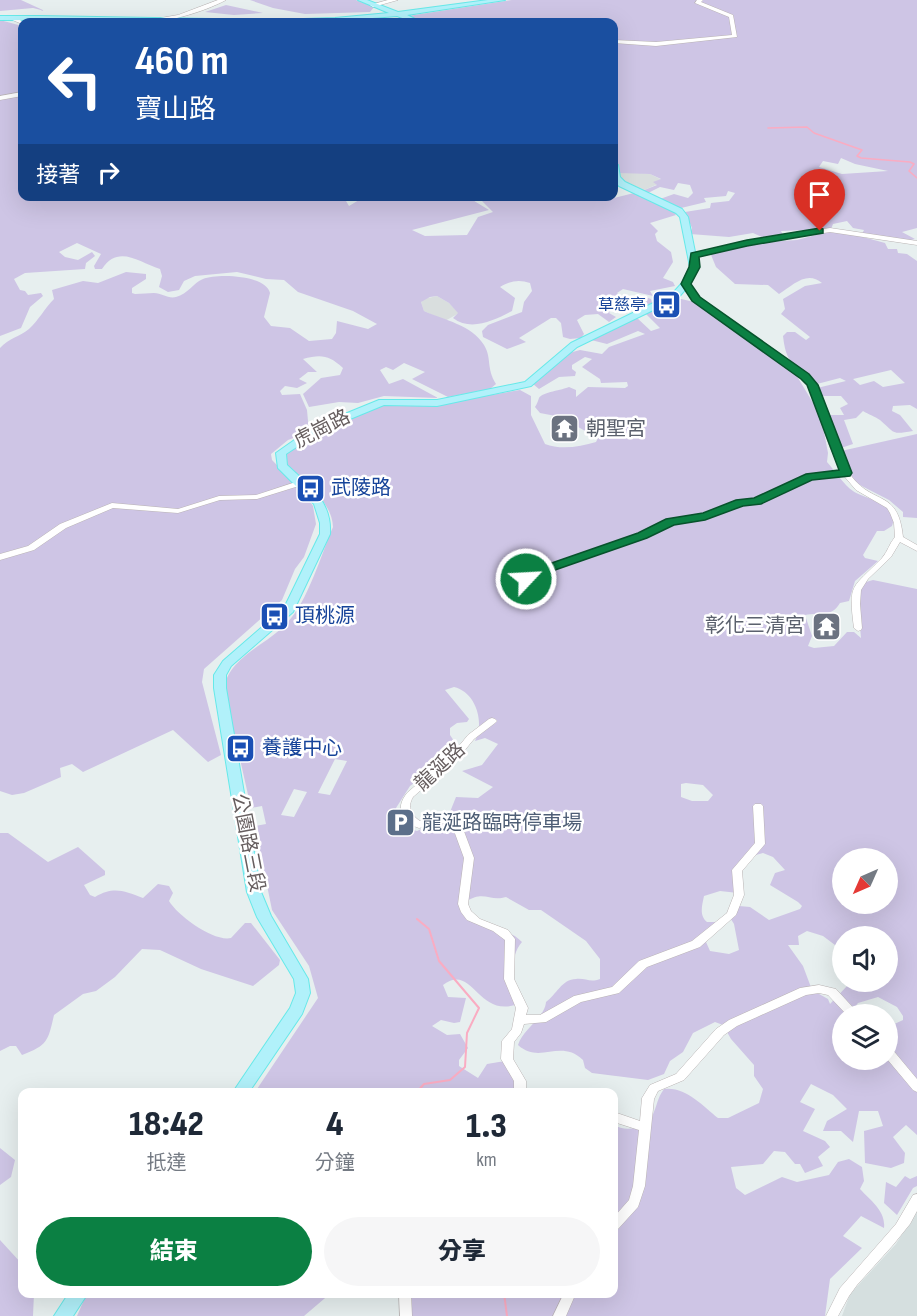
<!DOCTYPE html>
<html lang="zh-TW">
<head>
<meta charset="utf-8">
<style>
	:root { --surface:#fff; --page:#f6f6f7; --text:#1f2937; --muted:#747a83; --accent:#0b8043 }
	body { margin:0; font-family:"Sofia Sans Condensed","Noto Sans TC",sans-serif; background:var(--page); color:var(--text); height:100vh; display:flex; flex-direction:column; font-size:22px; white-space:nowrap }
	* { box-sizing:border-box; margin:0 }
	p { font-size:20px; color:var(--muted) }
	.icon { flex:none; width:33px; height:33px; fill:none; stroke:currentColor; stroke-width:2; stroke-linecap:round; stroke-linejoin:round }
	.map { position:relative; flex:1; overflow:hidden }
	.panel { position:absolute; left:18px; top:1088px; width:600px; height:210px; display:flex; flex-direction:column; background:var(--surface); border-radius:12px; box-shadow:0 6px 24px #0002 }
	.panel>* { flex:none }
	.guide { position:absolute; left:18px; top:18px; width:600px; height:183px; border-radius:12px; box-shadow:0 6px 24px #0002; background:#1a4fa0; color:#fff; overflow:hidden }
	.needle { width:39px; rotate:225deg }
	.buttons { position:absolute; left:832px; top:848px; display:grid; gap:12px }
	.buttons a { display:grid; place-items:center; width:66px; height:66px; border-radius:50%; background:var(--surface); box-shadow:0 6px 24px #0002; font-size:30px }
	.pin { position:absolute; display:grid; place-items:center; width:51px; height:51px; color:#fff; margin:-62px -26px; border-radius:50% 50% 50% 0; rotate:-45deg; box-shadow:0 0 6px #0007 }
	.pin .icon { rotate:45deg }
	.me { position:absolute; width:66px; margin:-33px; rotate:65deg; stroke-linejoin:round; filter:drop-shadow(0 0 4px #0008) }
	.turn { display:flex; align-items:center; gap:21px; height:126px; padding:0 18px; font-size:27px }
	.turn .icon { width:78px; height:78px; stroke-width:2.5 }
	.turn b { display:block; font-size:42px; line-height:51px }
	.then { display:flex; align-items:center; height:57px; padding:0 18px; background:#0003; gap:12px; font-size:22px }
	.eta { display:flex; justify-content:space-evenly; align-items:center; height:102px; text-align:center }
	.eta b { font-size:36px; font-weight:800; line-height:42px }
	.primary-button { display:flex; gap:12px; margin-top:auto; padding:12px 18px }
	.primary-button a { flex:1; height:69px; border-radius:36px; background:var(--accent); color:#fff; font-size:24px; font-weight:800; line-height:69px; text-align:center }
	.primary-button a+a { background:var(--page); color:var(--text) }
	.map>svg:first-child { display:block }
	.industrial { fill:#d9dede }
	.education { fill:#d5dfdf }
	.green { fill:#cec5e5; fill-rule:evenodd }
	.lines { fill:none; stroke-linecap:round; stroke-linejoin:round }
	.stream-far1 { stroke:#faacc2; stroke-width:1.5 }
	.stream { stroke:#faacc2; stroke-width:2 }
	.minor-casing { stroke:#bab4b4; stroke-width:1 }
	.major-casing { stroke:#66e9e9; stroke-width:2 }
	.minor { fill:#fff; fill-rule:evenodd }
	.major { fill:#b1f1fa; fill-rule:evenodd }
	.route { fill:#0b8043; stroke:#07532c; stroke-width:1.5 }
	.labels { text-anchor:middle; dominant-baseline:central; stroke-width:5; stroke-linejoin:round; paint-order:stroke }
	.far-transit-label { font-size:16px; fill:#164399; stroke:#fff; text-anchor:end }
	.street-label { font-size:20px; fill:#665e5f; stroke:#fff }
	.worship-label { font-size:20px; fill:#5b616d; stroke:#fff; text-anchor:start }
	.transit-label { font-size:20px; fill:#164399; stroke:#fff; text-anchor:start }
	.service-label { font-size:20px; fill:#4e5e75; stroke:#fff; text-anchor:start }
</style>
</head>
<body>
<div class="map">
<svg width="917" height="1316" viewBox="0 0 917 1316">
	<rect width="100%" height="100%" fill="#e7efef"/>
	<path class="industrial" d="M631,172L650,174L662,180L658,184L642,191L619,178V173Z
		M437,296L449,303L459,313L445,321L424,311L421,302L424,299Z"/>
	<path class="education" d="M917,1210V1316H842L850,1294L896,1244Z"/>
	<path class="green" d="M0,0H21L45,11L33,8L0,11Z
		M250,0H356L374,7L370,12L305,14L273,8Z
		M512,0H917V228L902,232L915,239L907,241L862,234L864,230L853,228L847,221L833,224L831,229L781,231L783,235L762,237L753,233L729,237L690,234L692,228L685,212L710,208L711,203L729,201L735,193L728,191L726,196L704,198L706,202L681,208L660,199L674,194L688,198L693,193L690,185L678,183L674,190L660,187L648,193L642,191L657,185L653,182L661,179L650,174L619,173L614,162V22H423L408,16ZM841,158L855,164L888,171L842,174L819,167L823,161L838,164Z
		M226,5L263,13L234,15L205,12Z
		M0,20L22,26V196L351,197L346,201L349,206L364,197L466,196L489,210L412,230L425,236L467,235L478,217L493,212L482,201L483,197L596,196L602,201L634,193L673,210L676,215L650,223L658,231L655,234L657,241L671,252L673,262L663,278L673,282L675,286L650,291L653,296L623,289L617,293L619,295C630,300 637,293 651,299L652,303C634,314 620,300 609,313L616,317L609,322L598,314L585,315L577,320L584,334L581,338L570,339L563,337L561,323L556,318H551L519,338L526,342L507,349L483,337L482,331L488,325L522,312L524,302L532,291L530,283C519,279 510,281 500,287L515,298L512,311C495,320 471,332 453,318L458,313L449,303L437,296L430,297L421,302L424,311C444,320 472,325 484,345C492,358 486,368 496,384L490,389L448,397L412,379L425,372L404,363L393,370L386,367L380,370L389,384L403,379L438,398L384,396L358,403L339,402L309,407L303,394L321,378L340,375L343,368C329,355 321,354 303,359L317,372H308L299,379L307,383L297,388L285,386L280,391L282,395L300,394L307,410L309,432L288,440L271,454L272,460L305,494L313,506L316,524L304,557L295,569L282,600L204,669L202,682L221,755L208,762L173,730L83,772L72,764L60,768L61,777L24,793L12,795L0,791V348C9,338 19,337 29,329C38,321 45,308 54,299L52,290L83,281L98,283L126,272L146,274V279L132,288V293L135,294C142,294 148,293 154,293C162,293 168,299 176,297C188,294 193,283 203,279C218,273 266,275 270,293L264,317L271,326L290,328L309,341L332,339L336,333L337,321L368,329L377,324L353,311L298,292L284,280L266,279L237,272L195,276L184,281L179,290L168,292L159,287L162,276L160,269C139,262 118,244 102,269H95L94,266L101,254L77,243L59,252L65,257L78,260L92,252L95,256L86,263L85,269L25,273L14,279L20,290L25,291L28,295L41,293L43,296L30,307L21,328L0,336Z
		M827,232L848,233L885,243L888,249H897L898,253L907,254L917,261V409L910,405L893,406L892,411L900,415L913,431C891,435 895,433 880,420C876,417 868,414 863,411L856,418L844,420L853,444L841,448L828,415H844L840,408L848,404L841,396H820L817,388L846,381L840,378L817,384C801,360 787,374 783,336L787,332H795L806,340L810,337L781,314L785,309L783,299L805,286L822,283C807,270 793,285 779,294L768,285L735,284L716,267L709,250L745,240L751,243L797,240ZM891,370L905,383L883,387L874,381L860,385L853,379Z
		M677,298L694,302L795,373L821,416L828,453L827,462C835,471 844,485 853,491C866,500 901,503 892,526L884,531H877L863,555L865,558L878,561L855,581L849,601L840,603C831,618 821,612 805,615L812,636L808,646L814,648L834,646L847,632H854L861,638L857,593L866,582L873,580L917,589V1135L906,1125L893,1137L905,1153L904,1163L891,1168L865,1163L864,1131L883,1126L878,1111H859L853,1142L841,1131H823L827,1121L847,1109L833,1095L811,1084L800,1102L815,1109L803,1131L825,1141L830,1147L818,1157L823,1166L805,1173L800,1164H795L785,1152L774,1151L763,1164L731,1167L736,1188L745,1195L782,1177L797,1182L829,1175L838,1162L849,1159L862,1167L864,1181L860,1189C871,1201 886,1211 884,1228L861,1216L843,1236L862,1248L830,1279L825,1316H410L411,1293H614V1125C625,1132 645,1129 652,1116C657,1107 657,1098 664,1089C685,1086 703,1106 718,1118H728L759,1103L763,1089L754,1076V1065L731,1039L723,1025L715,1022L693,1033L683,1052L670,1061L664,1074L648,1080L592,1073L585,1068L583,1060C560,1038 540,1065 518,1045C523,1029 545,1017 546,1002C556,995 562,979 576,979C586,978 590,983 600,979V959L586,941L541,910H529L506,897C490,902 484,890 467,901C475,931 502,922 522,942C508,958 513,985 518,1004C477,1019 473,962 443,985L448,997L466,998L460,1022L454,1023L441,1020L432,1026L447,1035L460,1034L468,1048L459,1060V1066L478,1078L487,1064L505,1061L513,1069L517,1092H255L318,998L309,966L272,910L255,826L266,824L262,806L251,808L224,688C230,656 267,645 287,623C308,601 321,555 333,527C332,500 303,482 285,465L283,458L288,448L309,436L389,403L426,406L520,390L531,396V415L545,444C560,450 580,447 596,442L598,438L609,435L608,430H596L592,435L561,417L540,413L535,407C537,404 538,401 539,398C542,392 563,390 569,387L576,390V397L588,387L625,388L628,386L627,382L601,383L600,379L582,367L592,359L585,357L572,365V369L576,372L575,376L559,377L539,389L533,384L569,353L580,350L602,354L609,347L645,334L638,331L607,344L591,340L636,317L651,331L660,328L645,313ZM454,687C476,692 485,723 475,741L485,738L498,744L482,765L462,771L493,787L478,798L456,797L450,812L458,818L452,822H436L417,831L401,826L396,808L410,786L443,761L451,752L454,741L450,735V728L457,723L467,722L469,719L445,690ZM335,759L347,761L330,795L318,793ZM686,783L703,785L713,795L708,801H692L681,797V784ZM294,789L307,792L294,817L281,815ZM763,853L773,857L785,870L775,873L770,885L798,902L802,906L800,909L769,920L750,907L739,906L729,916L734,924L739,950L729,954L710,951L706,942L723,925L719,922H707C699,915 702,906 704,896L720,891L738,893C741,869 737,859 763,853ZM843,858H888V903H843ZM807,931L823,936L843,951V936H888V981H859L858,984L847,986L830,1004L828,999L812,990L803,966L788,945H799L798,936ZM878,997L897,1007L903,1016V1020L888,1027V1059H843V1014H860L854,1008L858,1003Z
		M917,434V518L903,517V512L889,500L854,482L841,451Z
		M0,833H8L48,862L78,847L105,871V875L84,885L90,895L95,897C114,886 124,891 143,898L158,884L169,886L173,893L169,901C178,916 214,942 231,938L245,923H251L280,960L279,965L253,986L201,969L160,950L142,949L115,977L96,991L83,994L54,1015C48,1041 48,1045 22,1055L16,1046H10L0,1051Z
		M0,1148L15,1160L11,1177L0,1185Z
		M905,1176L910,1179L917,1176V1186L913,1188L897,1215L884,1203L886,1182L896,1187Z
		M0,1240L22,1264V1293H34L33,1316H0Z
		M87,1293H331L304,1316H77Z"/>
	<g class="lines">
		<path class="stream-far1" d="M768,128L807,127L814,133L862,150L857,156L861,158L910,162L914,164L909,171L917,178"/>
		<path class="stream" d="M417,919L429,929L439,961L479,1008L467,1033L465,1067L450,1080L424,1084L417,1092
			M504,1293L507,1316"/>
		<defs>
			<path id="minor" d="M218,0H226C204,12 161,25 137,22L178,15Z
				M388,0H398L373,7L370,5Z
				M697,0H703L701,2L733,15L737,37L656,46L614,43V40L656,42L732,35L729,17L695,3Z
				M10,17H14L24,22H22V24L10,19Z
				M22,92V96L0,100V96Z
				M830,228L917,241V245L830,232L747,245L694,258L691,256L747,241Z
				M686,282L688,283L698,298L808,374C830,404 829,447 852,477C875,506 898,489 903,537L917,545V551L900,542L891,557L868,579L861,590L860,604L862,628L861,630L858,631L854,628C848,582 852,589 882,558C888,551 889,544 895,537L894,523L890,513L887,508L856,490L844,476L812,479L765,501L743,505L708,518L673,524L646,538L553,570L525,584H519L518,582L547,566L640,534L668,520L703,514L738,501L760,497L807,475L841,471L830,447L808,385L802,378L694,300L683,284Z
				M299,481L303,483L302,485L257,499L220,500L178,513L113,508L66,528L34,550L0,560V554L28,546L60,524L112,503L178,509L219,496L256,495Z
				M492,718L495,719L497,721L495,723L474,739L460,756L413,797C407,807 411,815 420,821L445,816L461,824L462,826L474,858L468,904L471,911L480,919L508,930L515,939L514,979L528,1008L526,1015H540L574,996L612,987L639,961L692,941L727,913L734,895L732,870L755,843L753,806L755,804H761L763,806L765,844L742,871L744,895L736,915L700,947L647,967L619,993L581,1002L546,1022L524,1024L521,1033L514,1042L513,1059L526,1081V1092H514V1081L501,1059L502,1041L512,1029L516,1008L504,979L505,940L493,931L467,920L461,912L458,904L464,858L453,828L444,823L419,828C401,822 395,808 407,793L454,752L468,735L489,719Z
				M819,985L836,989L859,1014H846L828,995L819,993L806,995L737,1026L724,1035L684,1080L658,1091L654,1099L645,1186L638,1207L618,1229L614,1230V1217L629,1200L633,1186L639,1130L614,1122V1112L640,1121L642,1098L650,1085L676,1074L716,1029L729,1020L800,988Z
				M888,1048L892,1049L917,1079V1092L913,1090L887,1059Z
				M917,1194V1211L910,1224L893,1245L857,1285L849,1296L838,1316H826L840,1288L896,1224L913,1195Z
				M399,1293H411L412,1316H400Z
				M564,1293H576L566,1316H553Z"/>
			<path id="major" d="M358,0H367L398,12L488,0H505L407,15L421,22H413L397,16L323,22L0,20V16H39L272,20L335,18L389,13Z
				M614,163L618,165L620,177L625,182L682,209L688,217L698,267L690,284L678,298L577,347L531,386L437,406L384,405L321,431L286,454L287,465C309,486 332,500 330,534L293,612L231,666L226,675V688L261,892L271,916L308,979L310,993L302,1014L249,1092H233L290,1008L296,993L294,979L257,917L247,892L214,688V675L223,661L284,608L320,534V523L314,504L278,468L276,453L313,427L379,400H437L525,382L571,343L672,294L682,283L690,267L680,217L676,213L619,186L614,180Z
				M69,1293H88L73,1316H54Z"/>
		</defs>
		<use href="#minor" class="minor-casing"/>
		<use href="#major" class="major-casing"/>
		<use href="#minor" class="minor"/>
		<use href="#major" class="major"/>
	</g>
	<path class="route" d="M820,228L823,229V233L747,246L699,257L700,267L691,284L700,297L809,374L818,385L852,473L850,476L812,480L761,504L743,506L705,520L674,525L647,538L555,570L531,582H522V577L546,565L638,533L666,519L703,513L736,500L754,498L806,474L839,470L807,385L801,379L692,301L681,284L689,267L691,253L747,240Z"/>
	<defs>
		<symbol id="bus-square" viewBox="-11 -11 22 22"><rect x="-9" y="-9" width="18" height="18" rx="4" fill="#1a4fb4" stroke="#fff"/><path d="M-5-6H5V4H4V6H2V4H-2V6H-4V4H-5ZM-3.5-4V0h7V-4ZM-3.5 1.2v1.5H-2V1.2ZM2 1.2v1.5H3.5V1.2Z" fill="#fff"/></symbol>
		<symbol id="temple-square" viewBox="-11 -11 22 22"><rect x="-9" y="-9" width="18" height="18" rx="4" fill="#6b7280" stroke="#fff"/><path d="M0-6L5-2H3V0L6.5 2.5H4V6H1.5V3h-3V6H-4V2.5H-6.5L-3 0V-2H-5Z" fill="#fff"/></symbol>
		<symbol id="parking-square" viewBox="-11 -11 22 22"><rect x="-9" y="-9" width="18" height="18" rx="4" fill="#5c6f8a" stroke="#fff"/><path d="M-3.5-5.5H1a3.5 3.5 0 0 1 0 7H-1V5.5H-3.5ZM-1-3.4V-.6H.8a1.4 1.4 0 0 0 0-2.8Z" fill="#fff"/></symbol>
	</defs>
	<g fill-rule="evenodd">
		<use href="#bus-square" x="650" y="288" width="33" height="33"/>
		<use href="#temple-square" x="548" y="412" width="33" height="33"/>
		<use href="#bus-square" x="294" y="472" width="33" height="33"/>
		<use href="#bus-square" x="258" y="600" width="33" height="33"/>
		<use href="#temple-square" x="810" y="610" width="33" height="33"/>
		<use href="#bus-square" x="224" y="732" width="33" height="33"/>
		<use href="#parking-square" x="384" y="806" width="33" height="33"/>
	</g>
	<g class="labels">
		<g class="far-transit-label">
			<text x="646" y="305">草慈亭</text>
		</g>
		<g class="street-label">
			<text transform="translate(322 429) rotate(-27)">虎崗路</text>
			<text transform="translate(440 767) rotate(-43)">龍涎路</text>
			<text transform="translate(248 843) rotate(79)">公園路三段</text>
		</g>
		<g class="worship-label">
			<text x="586" y="429">朝聖宮</text>
			<text x="805" y="626" text-anchor="end">彰化三清宮</text>
		</g>
		<g class="transit-label">
			<text x="331" y="488">武陵路</text>
			<text x="295" y="616">頂桃源</text>
			<text x="262" y="748">養護中心</text>
		</g>
		<g class="service-label">
			<text x="422" y="823">龍涎路臨時停車場</text>
		</g>
	</g>
</svg>
<div class="buttons">
<a><svg class="needle" viewBox="-14 -14 28 28"><path d="M0-13l5 13h-10z" fill="#e53935"/><path d="M0 13l5-13h-10z" fill="#747a83"/></svg></a>
<a><svg class="icon" aria-label="sound" viewBox="0 0 24 24"><path d="M4 9h4l5-4v14l-5-4H4zM17 9q2 3 0 6"/></svg></a>
<a><svg class="icon" aria-label="layers" viewBox="0 0 24 24"><path d="M12 4l9 5-9 5-9-5zM3 14l9 5 9-5"/></svg></a>
</div>
<div class="pin" style="left:820px;top:231px;background:#d93025"><svg class="icon" aria-label="arrive" viewBox="0 0 24 24"><path d="M6 21V4h12l-3 4 3 4H6"/></svg></div>
<svg class="me" style="left:526px;top:579px" viewBox="-20 -20 40 40"><circle r="17" fill="#0b8043" stroke="#fff" stroke-width="3"/><path d="M0-11L8 9 0 5-8 9z" fill="#fff"/></svg>
<div class="guide">
<div class="turn"><svg class="icon" aria-label="left" viewBox="0 0 24 24"><path d="M17 20v-9H6M10 6l-5 5 5 5"/></svg><div><b>460 m</b>寶山路</div></div>
<div class="then">接著<svg class="icon" aria-label="right" viewBox="0 0 24 24"><path d="M7 20v-9h11M14 6l5 5-5 5"/></svg></div>
</div>
<section class="panel">
<div class="eta">
<div><b>18:42</b><p>抵達</p></div>
<div><b>4</b><p>分鐘</p></div>
<div><b>1.3</b><p>km</p></div>
</div>
<div class="primary-button"><a>結束</a><a>分享</a></div>
</section>
</div>
</body>
</html>
